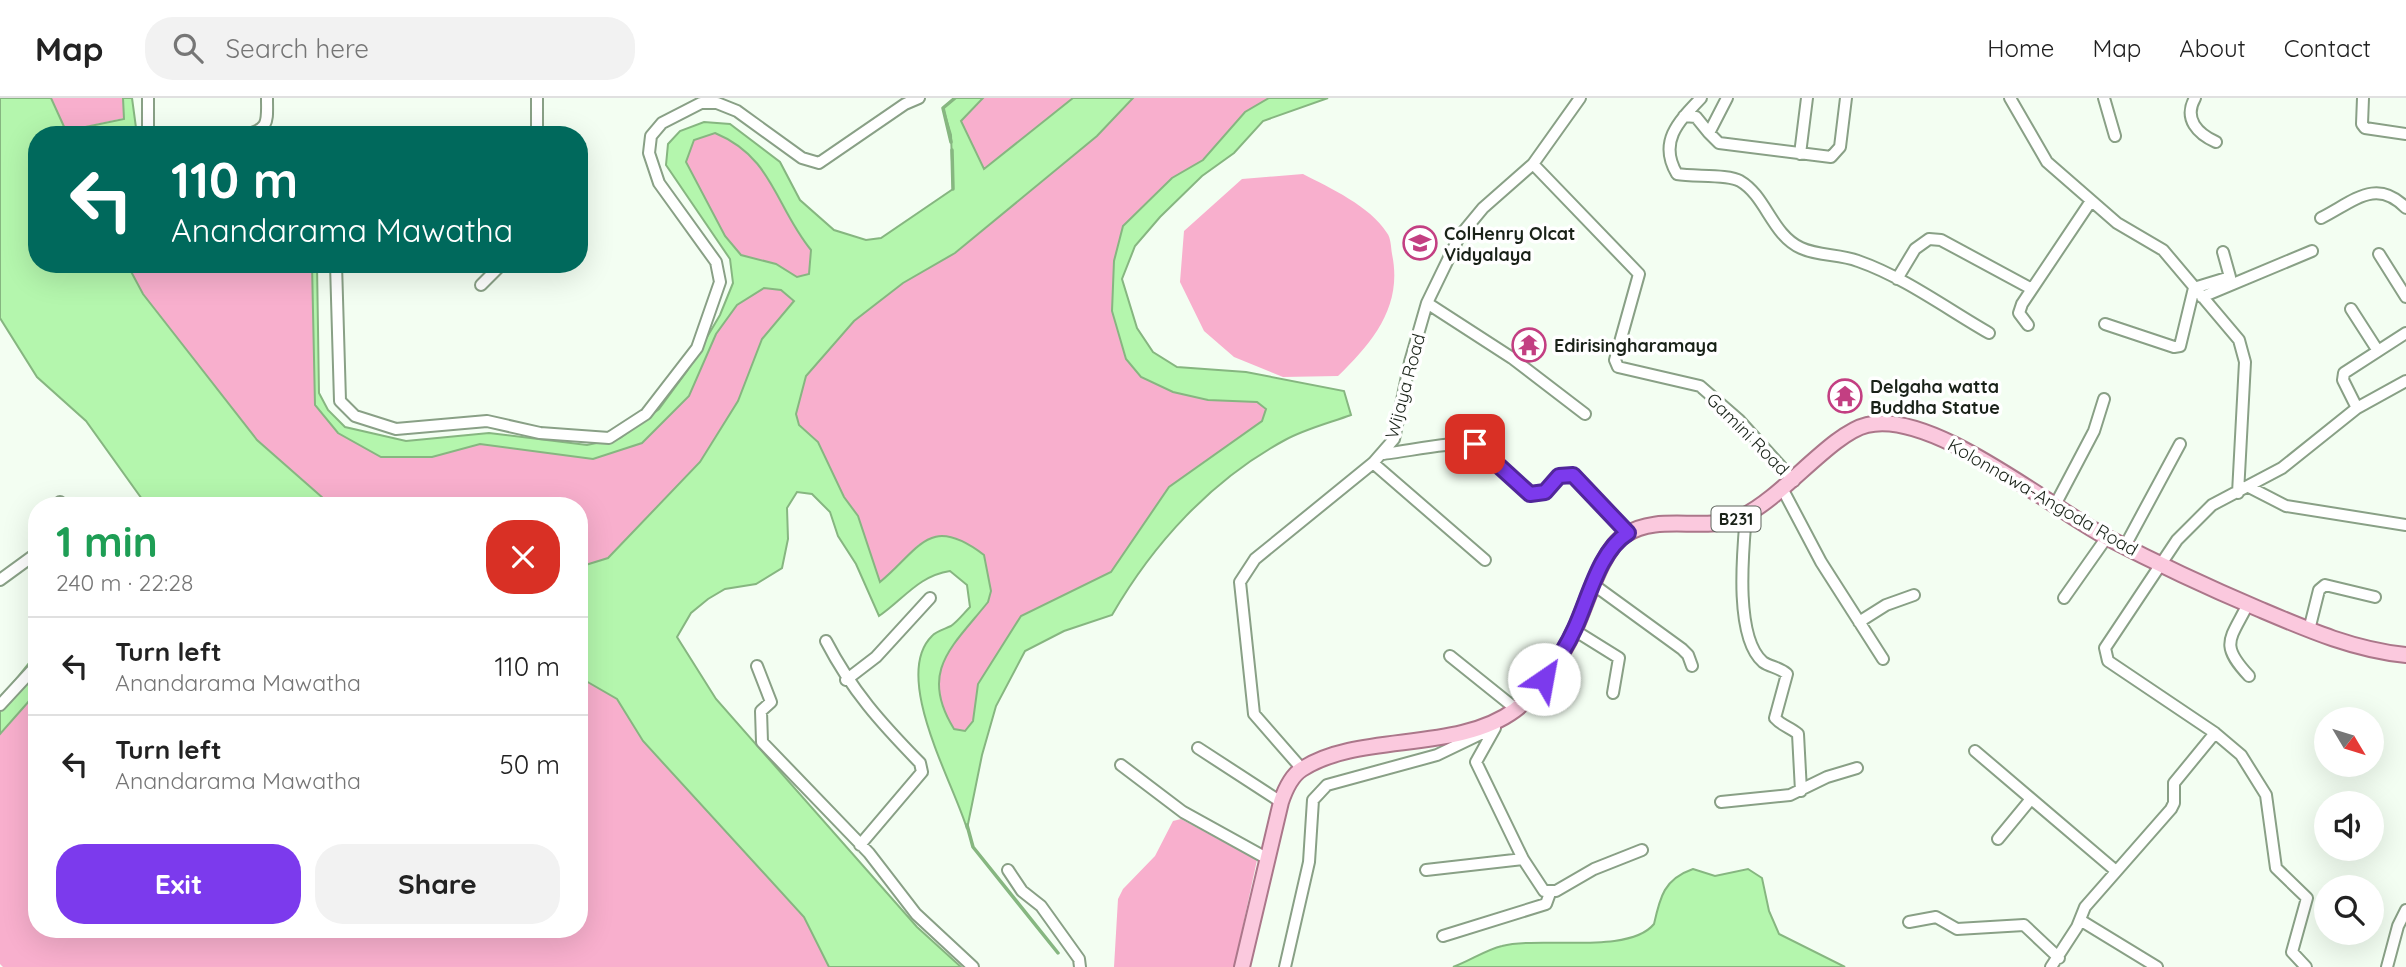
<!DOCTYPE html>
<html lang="en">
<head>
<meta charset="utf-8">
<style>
	:root { --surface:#fff; --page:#f2f2f2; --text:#222; --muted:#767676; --line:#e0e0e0; --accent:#7c3aed }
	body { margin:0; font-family:Quicksand,sans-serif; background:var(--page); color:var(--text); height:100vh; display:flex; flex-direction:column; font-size:26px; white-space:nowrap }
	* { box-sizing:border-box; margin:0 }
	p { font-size:23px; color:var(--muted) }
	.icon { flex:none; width:38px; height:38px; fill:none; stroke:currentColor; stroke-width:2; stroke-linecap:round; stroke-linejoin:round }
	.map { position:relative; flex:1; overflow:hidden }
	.sheet { position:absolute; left:28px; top:399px; width:560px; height:441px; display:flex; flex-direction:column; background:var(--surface); border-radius:28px; box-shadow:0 7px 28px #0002 }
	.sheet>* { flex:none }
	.banner { position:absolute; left:28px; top:28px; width:560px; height:147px; border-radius:28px; box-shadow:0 7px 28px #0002; background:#00695c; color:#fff; overflow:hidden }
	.needle { width:46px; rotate:128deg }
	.buttons { position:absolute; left:2314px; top:609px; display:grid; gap:14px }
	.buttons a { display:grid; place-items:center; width:70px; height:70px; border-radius:50%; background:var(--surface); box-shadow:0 7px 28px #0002; font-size:35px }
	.pin { position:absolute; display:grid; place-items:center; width:60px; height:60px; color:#fff; margin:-30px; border-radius:14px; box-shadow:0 4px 10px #0006 }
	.me { position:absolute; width:77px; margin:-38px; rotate:33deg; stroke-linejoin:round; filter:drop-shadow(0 0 5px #0008) }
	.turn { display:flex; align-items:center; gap:24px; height:147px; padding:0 28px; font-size:32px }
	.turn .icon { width:91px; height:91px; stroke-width:2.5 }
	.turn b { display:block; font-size:49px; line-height:60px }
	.round { display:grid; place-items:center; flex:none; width:74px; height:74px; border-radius:28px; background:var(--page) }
	.summary { display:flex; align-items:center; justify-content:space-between; height:119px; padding:0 28px }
	h1 { font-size:42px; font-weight:800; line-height:52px; color:#1e9e55 }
	.cta { display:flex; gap:14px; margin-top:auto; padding:14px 28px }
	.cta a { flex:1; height:80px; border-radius:28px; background:var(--accent); color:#fff; font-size:28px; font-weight:800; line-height:80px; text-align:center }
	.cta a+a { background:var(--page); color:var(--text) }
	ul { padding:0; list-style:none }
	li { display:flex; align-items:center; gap:21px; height:98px; padding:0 28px; border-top:2px solid var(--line) }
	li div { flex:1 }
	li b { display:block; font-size:26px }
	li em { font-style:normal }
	header { display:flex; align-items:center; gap:42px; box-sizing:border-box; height:98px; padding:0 35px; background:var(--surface); border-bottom:2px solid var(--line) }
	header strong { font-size:33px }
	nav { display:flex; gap:38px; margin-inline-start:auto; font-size:24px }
	.search { width:490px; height:63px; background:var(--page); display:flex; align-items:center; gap:18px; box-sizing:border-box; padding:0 24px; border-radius:28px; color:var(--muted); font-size:26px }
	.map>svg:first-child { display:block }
	.green { fill:#f8afcd }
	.water { fill:#b4f6ad; stroke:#86b680; stroke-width:2; fill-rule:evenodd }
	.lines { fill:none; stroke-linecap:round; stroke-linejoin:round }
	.stream { stroke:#86b680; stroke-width:3.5 }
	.minor-casing { stroke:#89a086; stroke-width:14 }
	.major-casing { stroke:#ab778a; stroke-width:18 }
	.minor { stroke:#fff; stroke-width:10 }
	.major { stroke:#fbc9de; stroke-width:14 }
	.route-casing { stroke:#51269a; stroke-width:18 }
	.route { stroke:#7c3aed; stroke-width:12 }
	.labels { text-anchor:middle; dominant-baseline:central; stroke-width:7; stroke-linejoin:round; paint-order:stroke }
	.shield { fill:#fff; stroke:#5e645d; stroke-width:2 }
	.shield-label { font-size:16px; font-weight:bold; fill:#192218 }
	.poi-label { font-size:18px; font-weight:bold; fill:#192218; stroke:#fff; text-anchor:start }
	.street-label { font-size:18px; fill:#192218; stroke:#fff }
</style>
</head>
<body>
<header>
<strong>Map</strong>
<div class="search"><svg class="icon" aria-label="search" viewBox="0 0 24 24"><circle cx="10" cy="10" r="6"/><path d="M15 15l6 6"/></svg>Search here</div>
<nav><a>Home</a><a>Map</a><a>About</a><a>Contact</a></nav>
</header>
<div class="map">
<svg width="2406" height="869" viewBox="0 0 2406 869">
	<rect width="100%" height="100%" fill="#f3fef2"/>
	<path class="green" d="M51,0H123L124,20L65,33Z
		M983,0H1073L984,72L960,22Z
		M1133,0H1269L1245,14L1203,62L1172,80L1114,163L1112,213L1126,261L1208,302L1257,304L1266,311L1262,323L1169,389L1111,474L1021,518L978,586L973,623L965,633L954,631C918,573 953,548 988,504L991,493L919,446L880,485L858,418L844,399L818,344L799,327L796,316L806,278L854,223L903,185L955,155L1097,38Z
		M715,35C773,60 774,108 811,151L809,176L797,179L776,166L741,157L725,138L686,64L694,42Z
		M1303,76C1330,90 1370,108 1387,135C1391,140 1391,150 1392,156C1403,208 1373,244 1338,278L1283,279L1234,259L1204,233L1180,184L1184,133L1242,81Z
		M127,166H312L315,307L338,335L432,359L480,346L593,361L689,298L716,236L737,207L764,189L781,192L794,204L762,241L738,303L700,364L608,460L579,469V408H332L257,342L143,196Z
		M579,579L617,601L643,643L804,819L829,869H3L0,866V636L37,594V831H579Z
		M1181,721L1257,762L1234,869H1114L1118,801L1123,791L1155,758L1173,723Z"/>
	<path class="water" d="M0,0H51L66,33L124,21L123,0H132L137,37H37V166H127L143,196L257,342L332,408H147L86,323L37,279L0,220Z
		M955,0H983L961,23L984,71L1073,0H1133L1097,38L955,155L903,185L854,223L806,278L796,316L799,327L818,344L844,399L858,418L880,484C920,451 929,415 984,457L991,493L988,504C953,548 918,573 954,631L965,633L973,623L978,586L1021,518L1111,474L1169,389L1262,323L1266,311L1257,304L1208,302L1173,294L1141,279L1126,261L1112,213L1114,163L1123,128L1172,80L1203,62L1245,14L1269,0H1328L1263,23L1234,55L1202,78L1160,119L1135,148L1122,181L1137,230L1153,254L1177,269L1246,274L1344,293L1351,317C1329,325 1305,331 1285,342C1211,382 1153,446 1112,517L1064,533L1025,553L996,608L982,657L967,731C954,686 891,578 932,538C936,533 945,531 951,528C958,523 964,515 970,509L967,487L950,473C918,478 904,501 879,518L856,466L838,438L830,414L812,396L797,394L787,410L788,441L782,470L756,486L725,491L708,501L691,515L677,539L716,601L917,829L961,869H829L804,819L643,643L617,601L579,579V469L608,460L700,364L738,303L762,241L794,203L781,192L764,190L737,207L716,236L689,298L642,345L593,361L480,346L432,359H381L338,335L315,307L312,166H317L319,295L328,312L345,329L406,343L489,335L587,347L620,340L659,311L687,273L720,217L733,185L730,161L666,67L668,46L680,33L704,24L730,26L780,64L800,102L834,132L866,142L881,140L953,91L951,37L943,10ZM715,35C773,59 775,108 811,152L809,176L797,179L776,166L741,157L725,138L686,64L694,42Z
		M37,555V594L0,636V601Z
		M1693,771L1715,778L1748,771L1762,780L1769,813L1779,836L1845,869H1453C1470,863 1485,852 1502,848C1539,838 1629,857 1654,826C1660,799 1664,781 1693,771Z"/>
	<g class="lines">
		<path class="stream" d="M951,44L943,10L955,0
			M952,52L953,91
			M967,727L973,749L1058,855"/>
		<defs>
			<path id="minor" d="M537,0V37
				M1701,0C1678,24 1658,44 1677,76C1693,79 1729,76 1740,83C1766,98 1772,137 1801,150C1818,158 1840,156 1858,163C1904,179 1947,211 1989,235
				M1727,0L1709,35L1719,45L1831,59L1840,49L1846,0
				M2010,0L2047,64L2117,125L2163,152L2239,242L2245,264L2238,395
				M2104,0L2115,38
				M2195,0C2183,21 2198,36 2216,44
				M2363,0L2362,26L2365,30L2406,36
				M1684,18L1696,19L1709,35
				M148,37V0
				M244,37C270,31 267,24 267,0
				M1800,56L1807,0
				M1533,66L1639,176L1615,262L1618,269L1700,288L1739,322L1794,383
				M2321,120C2353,104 2376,79 2406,110
				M2379,156L2406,199
				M336,166L340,303L355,318L396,331L487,323L540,335L609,340L646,316L697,250L720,184L716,164L659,85L649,55L651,38L662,25L701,5H717L737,13L802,60L819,65L905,6L919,0
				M1897,181L1915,151L1929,141L1941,142L2032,191
				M481,187L502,166
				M2202,199L2312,153
				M1427,205L1512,260L1585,316
				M2351,211L2378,253
				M2105,226L2174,249L2180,248L2194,190L2230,179L2223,154
				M2028,227L2019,215L2022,206L2091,103
				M2357,310L2343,282L2344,275L2406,235
				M1382,356C1403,354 1461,342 1475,346L1530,396L1545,394L1559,378L1573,377L1628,435
				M1373,365L1485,462
				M2249,389L2286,408L2406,427
				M1783,392L1821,464L1883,561
				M60,404L64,408
				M2054,409L2094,333L2104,301
				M1746,417C1743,452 1734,539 1763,564C1770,569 1779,569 1787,576L1775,620C1782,628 1790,629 1798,636L1801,693
				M2125,448L2180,346
				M0,482L37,455
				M1594,487L1682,551L1688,557L1692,568
				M2064,500L2107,439
				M2248,506C2230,542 2219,546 2249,578
				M1859,524L1886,507L1914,497
				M1574,532L1619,560L1613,595
				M2309,532L2319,492L2325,487L2375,499
				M826,543C852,593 881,625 920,665L922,674L860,747
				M1450,558L1516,611
				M757,568L771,604L761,613L762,644L869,755L916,816L973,869
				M846,582L876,559L930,500
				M0,607L37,567
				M1495,630L1476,664L1523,761L1544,793H1556L1594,771L1642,752
				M1198,650L1281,704
				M1975,653L2116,773
				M1121,667L1183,714L1268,761
				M1302,671L1254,616L1240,484L1255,461L1373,365L1394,341L1410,264L1427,205L1459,139L1483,110L1533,66L1580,0
				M1721,704L1790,697L1827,679L1857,670
				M1998,741L2031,701
				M1008,772L1022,793L1041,808L1079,861L1080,869
				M1426,772L1523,761
				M2080,822L2157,869
				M1909,824L1936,819L1957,831L2024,827L2059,860
				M1443,838L1546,806L1550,795
				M1285,869L1309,764L1313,702L1327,687L1437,657L1493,630
				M2051,869L2077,829L2085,809L2171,711L2174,705V685L2215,635
				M2306,869L2292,854L2307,800L2276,770L2266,697L2241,657L2215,635L2108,563L2105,550L2177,442L2212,407L2282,370L2357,310L2406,283
				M2387,869L2398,828L2406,812"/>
			<path id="major" d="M1242,869L1281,704C1285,692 1291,678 1302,671C1359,634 1457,655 1515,612C1541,592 1561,560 1575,531C1587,506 1601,452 1625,437C1660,414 1706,436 1743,418C1783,399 1832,335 1867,327C1931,311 2048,408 2106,439C2156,465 2207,489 2259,511C2306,531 2354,552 2406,557"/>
		</defs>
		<use href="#minor" class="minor-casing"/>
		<use href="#major" class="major-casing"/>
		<use href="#minor" class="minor"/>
		<use href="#major" class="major"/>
	</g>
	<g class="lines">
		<defs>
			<path id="route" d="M1475,346L1530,396L1545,394L1559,378L1573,377L1628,435C1599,453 1589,500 1575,530C1567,548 1556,565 1544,581"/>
		</defs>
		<use href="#route" class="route-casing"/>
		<use href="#route" class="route"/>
	</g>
	<defs>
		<symbol id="school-ring" viewBox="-11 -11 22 22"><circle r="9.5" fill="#fff" stroke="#c33f82" stroke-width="1.5"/><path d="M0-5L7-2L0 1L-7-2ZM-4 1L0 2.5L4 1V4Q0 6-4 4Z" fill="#c33f82"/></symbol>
		<symbol id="temple-ring" viewBox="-11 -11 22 22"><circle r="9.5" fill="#fff" stroke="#c33f82" stroke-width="1.5"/><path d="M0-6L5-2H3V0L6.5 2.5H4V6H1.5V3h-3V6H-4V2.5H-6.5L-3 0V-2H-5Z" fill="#c33f82"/></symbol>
	</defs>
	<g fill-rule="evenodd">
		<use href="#school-ring" x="1401" y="126" width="38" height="38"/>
		<use href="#temple-ring" x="1510" y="228" width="38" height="38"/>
		<use href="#temple-ring" x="1826" y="279" width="38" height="38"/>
	</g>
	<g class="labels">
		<rect class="shield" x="1711.5" y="408.5" width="49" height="25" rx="5"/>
		<g class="shield-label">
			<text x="1736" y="421">B231</text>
		</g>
		<g class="poi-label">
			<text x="1444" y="135">ColHenry Olcat<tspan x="1444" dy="21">Vidyalaya</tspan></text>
			<text x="1554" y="247">Edirisingharamaya</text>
			<text x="1870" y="288">Delgaha watta<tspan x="1870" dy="21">Buddha Statue</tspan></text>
		</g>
		<g class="street-label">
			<text transform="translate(1405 288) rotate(-75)">Wijaya Road</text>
			<text transform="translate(1748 336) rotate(45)">Gamini Road</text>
			<text transform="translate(2043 399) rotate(30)">Kolonnawa-Angoda Road</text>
		</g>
	</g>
</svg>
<div class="buttons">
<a><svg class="needle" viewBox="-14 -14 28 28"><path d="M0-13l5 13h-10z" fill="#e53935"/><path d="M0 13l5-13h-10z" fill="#767676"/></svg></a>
<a><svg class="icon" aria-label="sound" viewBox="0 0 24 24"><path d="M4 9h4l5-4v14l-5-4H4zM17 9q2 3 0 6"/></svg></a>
<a><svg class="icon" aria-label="search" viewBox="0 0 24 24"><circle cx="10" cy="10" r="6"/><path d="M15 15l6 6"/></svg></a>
</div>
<div class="pin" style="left:1475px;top:346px;background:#d93025"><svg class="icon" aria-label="arrive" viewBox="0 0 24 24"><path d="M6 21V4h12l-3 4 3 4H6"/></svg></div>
<svg class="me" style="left:1544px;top:581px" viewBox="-20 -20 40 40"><circle r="19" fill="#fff"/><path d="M0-13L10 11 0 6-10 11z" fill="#7c3aed"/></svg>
<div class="banner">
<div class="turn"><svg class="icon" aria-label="left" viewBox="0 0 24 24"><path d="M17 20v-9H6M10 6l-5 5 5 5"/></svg><div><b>110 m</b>Anandarama Mawatha</div></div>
</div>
<section class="sheet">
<div class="summary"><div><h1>1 min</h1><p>240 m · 22:28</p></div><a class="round" style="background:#d93025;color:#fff"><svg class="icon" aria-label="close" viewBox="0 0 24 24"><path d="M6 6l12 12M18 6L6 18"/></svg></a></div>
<ul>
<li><svg class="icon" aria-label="left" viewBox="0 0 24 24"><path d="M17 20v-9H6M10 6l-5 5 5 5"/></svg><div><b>Turn left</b><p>Anandarama Mawatha</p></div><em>110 m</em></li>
<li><svg class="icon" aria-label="left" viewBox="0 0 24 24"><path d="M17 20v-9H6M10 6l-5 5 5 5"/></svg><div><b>Turn left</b><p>Anandarama Mawatha</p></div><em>50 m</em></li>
</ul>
<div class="cta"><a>Exit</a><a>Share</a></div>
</section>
</div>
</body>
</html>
